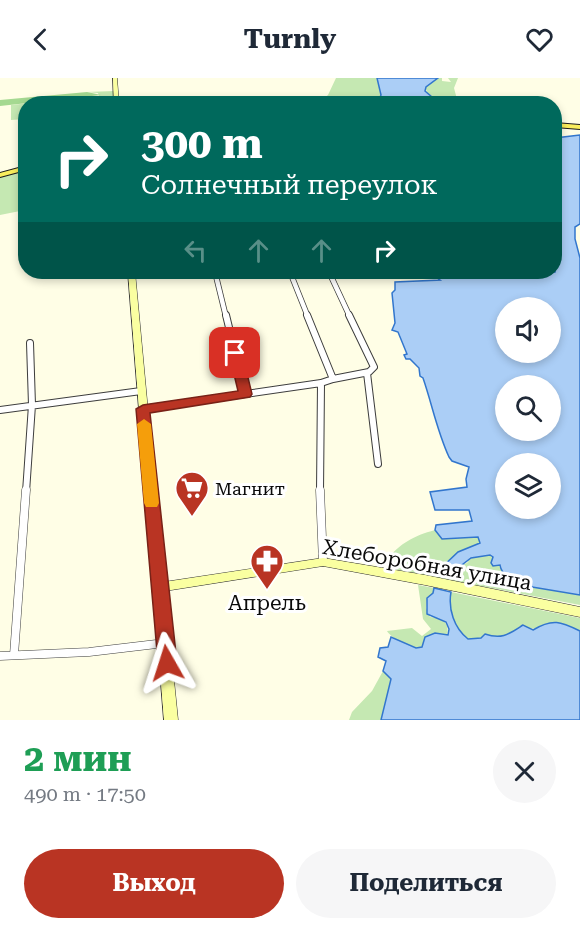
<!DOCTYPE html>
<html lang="ru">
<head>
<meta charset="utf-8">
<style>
	:root { --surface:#fff; --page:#f6f6f7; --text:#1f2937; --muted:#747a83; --accent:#b93423 }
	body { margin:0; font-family:"Roboto Serif",serif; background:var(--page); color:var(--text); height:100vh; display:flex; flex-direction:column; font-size:22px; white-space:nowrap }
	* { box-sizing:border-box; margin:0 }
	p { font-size:20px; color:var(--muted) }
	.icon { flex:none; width:33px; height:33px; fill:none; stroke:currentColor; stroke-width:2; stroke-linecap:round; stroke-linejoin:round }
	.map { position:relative; height:642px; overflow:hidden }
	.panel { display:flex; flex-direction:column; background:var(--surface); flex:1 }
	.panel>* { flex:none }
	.banner { position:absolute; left:18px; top:18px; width:544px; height:183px; border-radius:24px; box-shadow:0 3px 9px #0003; background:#00695c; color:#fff; overflow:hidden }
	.fabs { position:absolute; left:495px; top:219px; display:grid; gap:12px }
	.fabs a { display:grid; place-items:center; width:66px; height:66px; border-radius:50%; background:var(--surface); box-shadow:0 3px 9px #0003; font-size:30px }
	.pin { position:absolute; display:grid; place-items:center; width:51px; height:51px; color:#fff; margin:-26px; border-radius:12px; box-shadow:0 3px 9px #0006 }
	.me { position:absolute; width:66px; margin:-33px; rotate:354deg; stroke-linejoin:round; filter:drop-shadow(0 0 4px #0008) }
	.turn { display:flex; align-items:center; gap:21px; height:126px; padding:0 24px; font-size:27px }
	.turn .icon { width:78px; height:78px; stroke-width:2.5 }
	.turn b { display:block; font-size:42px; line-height:51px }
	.lanes { display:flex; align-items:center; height:57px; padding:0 24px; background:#0003; justify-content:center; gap:30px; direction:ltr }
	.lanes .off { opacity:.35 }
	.round { display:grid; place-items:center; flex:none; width:63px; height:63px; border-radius:32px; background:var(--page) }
	.head { display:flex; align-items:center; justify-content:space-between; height:102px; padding:0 24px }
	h1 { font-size:36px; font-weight:700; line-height:45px; color:#1e9e55 }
	.button { display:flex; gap:12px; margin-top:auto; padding:12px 24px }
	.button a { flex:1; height:69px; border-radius:36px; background:var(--accent); color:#fff; font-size:24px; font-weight:700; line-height:69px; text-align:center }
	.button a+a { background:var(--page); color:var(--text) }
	header { display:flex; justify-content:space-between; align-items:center; height:78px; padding:0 24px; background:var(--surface); font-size:27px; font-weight:700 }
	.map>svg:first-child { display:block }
	.green { fill:#c5e8b2 }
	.forest { fill:#a5d991 }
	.water { fill:#abcef6; stroke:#3276cd; stroke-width:1.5; fill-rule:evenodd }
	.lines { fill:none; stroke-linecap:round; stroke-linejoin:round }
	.street-far2-casing { stroke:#3d3d3d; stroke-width:6 }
	.street-far1-casing { stroke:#3d3d3d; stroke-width:8 }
	.street-casing { stroke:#3d3d3d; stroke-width:9 }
	.secondary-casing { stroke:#2c2c2c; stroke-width:1 }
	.primary-casing { stroke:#1b1b1b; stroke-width:2 }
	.street-far2 { stroke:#fff; stroke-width:4.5 }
	.street-far1 { stroke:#fff; stroke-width:6 }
	.street { stroke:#fff; stroke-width:8 }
	.secondary { fill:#faffa1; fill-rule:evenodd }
	.primary { fill:#f9ed5c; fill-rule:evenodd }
	.route { fill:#b93423; stroke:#782217; stroke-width:1.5 }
	.slow { fill:#f59e0b }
	.labels { text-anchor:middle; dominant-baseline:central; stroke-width:6; stroke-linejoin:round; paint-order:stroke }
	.poi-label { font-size:18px; fill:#0a0a0a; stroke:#fff; text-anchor:start }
	.near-street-label { font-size:21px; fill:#0a0a0a; stroke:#fff }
	.near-poi-label { font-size:21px; fill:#0a0a0a; stroke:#fff }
</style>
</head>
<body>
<header><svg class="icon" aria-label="back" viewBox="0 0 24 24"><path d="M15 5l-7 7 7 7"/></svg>Turnly<svg class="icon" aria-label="heart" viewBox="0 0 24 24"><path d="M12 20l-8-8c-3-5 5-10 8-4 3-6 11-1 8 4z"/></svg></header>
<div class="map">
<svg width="580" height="642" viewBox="0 0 580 642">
	<rect width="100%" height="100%" fill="#fffee6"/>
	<path class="green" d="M336,0H377L381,17L379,21L317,26L328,17Z
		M438,0H442V3L451,4L448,0H458L454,10L458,25C447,25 426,26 426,9Z
		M114,13L115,25L26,26L25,41L11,42V27L99,18L98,15L87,14Z
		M25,92V132L0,137V98Z
		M435,452L442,461L478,459L480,465L458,474L439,492V496L467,485L471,480L490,477L512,503L520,507L580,517V527L388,490L385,486L386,482C401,465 413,458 435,452Z
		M418,507L434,510V515L427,520L426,530L430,539C442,540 450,544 447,557L435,555C431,559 426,567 421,569C413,573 391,560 387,553L412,550L422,558L431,551L423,541Z
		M451,514L580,540V553C555,541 540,552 516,552C506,560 497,560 485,556L482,560L468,561C454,549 448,531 451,514Z
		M383,593L391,601L381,642H349L352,634L372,613Z"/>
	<path class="forest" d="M87,14L101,17L0,28V22Z"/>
	<path class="water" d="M377,0H438L426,9L425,13L439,25H332L379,21L381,17Z
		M580,57V146L575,149V161L580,180V517L520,507C512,503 501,496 500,487L493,488L491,485L493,479L490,477L471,480L454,493L439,496V492L458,474L480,465L478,459L442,461L435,452L436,447L472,443L469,432H435L430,414L467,409L466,401L469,389L452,383L449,379C437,353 432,326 423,300L420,298L419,290L410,281H406L404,277L407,276L398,254L392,252L395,245L392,215L395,212V204L440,202L429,194H555V60ZM506,230H550V274H506ZM506,308H550V352H506ZM506,386H550V430H506Z
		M434,510L451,514C448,531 454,550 468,561L481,560L485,556C502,562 509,556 523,547L533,552C553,540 561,544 580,553V642H381L391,601L383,593L386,583L378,579L380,570L388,569L391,559L416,570L422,569L425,559L435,555L448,557L449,551L446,544L427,536V520L433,515Z"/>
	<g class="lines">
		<defs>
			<path id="street-far2" d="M215,194L226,239
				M290,194L308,239
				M329,194L350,239"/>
			<path id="street-far1" d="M226,237L245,316
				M307,237L333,301L321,305L320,414
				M367,295L378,386
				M333,301L369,294L374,289L349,237
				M143,331L321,305
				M0,332L141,313
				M26,414L32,327L30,265"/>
			<path id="street" d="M320,412L323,484
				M14,577L26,412
				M0,578L89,574L165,565"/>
			<path id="secondary" d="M113,0H117L119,26H114Z
				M128,194H135L164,504L323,480L425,497L580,529V539L425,507L323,488L165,513L178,642H164Z"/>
			<path id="primary" d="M555,45L580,47V51L555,49Z
				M26,88V92L0,99V95Z"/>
		</defs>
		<use href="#street-far2" class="street-far2-casing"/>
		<use href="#street-far1" class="street-far1-casing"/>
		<use href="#street" class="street-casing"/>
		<use href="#secondary" class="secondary-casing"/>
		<use href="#primary" class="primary-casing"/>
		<use href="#street-far2" class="street-far2"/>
		<use href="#street-far1" class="street-far1"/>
		<use href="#street" class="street"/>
		<use href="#secondary" class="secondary"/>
		<use href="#primary" class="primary"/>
	</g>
	<path class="route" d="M235,271L242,275L252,316L250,319L150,335L177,585L174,590L167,593L160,590L158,585L136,331L143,327L238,313L229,275Z"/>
	<path class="slow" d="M144,341L151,346L159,425L157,429H146L144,425L137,346Z"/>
	<defs>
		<symbol id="supermarket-pin" viewBox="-11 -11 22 30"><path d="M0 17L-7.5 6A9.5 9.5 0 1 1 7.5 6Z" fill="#b93423" stroke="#fff"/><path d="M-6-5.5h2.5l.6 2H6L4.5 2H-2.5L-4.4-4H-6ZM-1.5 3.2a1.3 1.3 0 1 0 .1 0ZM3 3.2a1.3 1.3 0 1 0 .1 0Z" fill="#fff"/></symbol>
		<symbol id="pharmacy-pin" viewBox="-11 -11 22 30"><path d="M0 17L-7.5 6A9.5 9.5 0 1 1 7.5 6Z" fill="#b93423" stroke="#fff"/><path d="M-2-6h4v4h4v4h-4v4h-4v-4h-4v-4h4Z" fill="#fff"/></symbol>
	</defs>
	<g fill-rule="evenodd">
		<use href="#supermarket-pin" x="173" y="391" width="38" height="52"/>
		<use href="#pharmacy-pin" x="248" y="464" width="38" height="52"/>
	</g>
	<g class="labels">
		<g class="poi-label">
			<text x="215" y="410">Магнит</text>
		</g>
		<g class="near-street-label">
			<text transform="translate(427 487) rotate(10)">Хлеборобная улица</text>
		</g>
		<g class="near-poi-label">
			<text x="267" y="525">Апрель</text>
		</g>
	</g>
</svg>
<div class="fabs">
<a><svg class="icon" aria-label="sound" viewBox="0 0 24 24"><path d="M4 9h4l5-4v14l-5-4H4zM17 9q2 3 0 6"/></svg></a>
<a><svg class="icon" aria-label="search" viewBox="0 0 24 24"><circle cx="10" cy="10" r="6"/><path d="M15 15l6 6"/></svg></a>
<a><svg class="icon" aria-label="layers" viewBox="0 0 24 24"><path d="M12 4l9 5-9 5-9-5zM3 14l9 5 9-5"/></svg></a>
</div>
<div class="pin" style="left:235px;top:275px;background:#d93025"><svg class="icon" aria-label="arrive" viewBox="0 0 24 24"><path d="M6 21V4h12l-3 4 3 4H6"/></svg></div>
<svg class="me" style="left:167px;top:585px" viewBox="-20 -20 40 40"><path d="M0-17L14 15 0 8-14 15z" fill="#b93423" stroke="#fff" stroke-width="4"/></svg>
<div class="banner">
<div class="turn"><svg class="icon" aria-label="right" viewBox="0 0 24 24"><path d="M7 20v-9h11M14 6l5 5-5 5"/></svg><div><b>300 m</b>Солнечный переулок</div></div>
<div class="lanes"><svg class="icon off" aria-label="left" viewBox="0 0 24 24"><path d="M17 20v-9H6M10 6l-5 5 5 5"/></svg><svg class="icon off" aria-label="ahead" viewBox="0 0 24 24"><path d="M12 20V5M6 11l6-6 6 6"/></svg><svg class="icon off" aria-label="ahead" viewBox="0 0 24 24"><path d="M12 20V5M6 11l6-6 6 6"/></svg><svg class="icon" aria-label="right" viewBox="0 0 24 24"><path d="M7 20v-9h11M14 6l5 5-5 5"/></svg></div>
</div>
</div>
<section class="panel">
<div class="head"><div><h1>2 мин</h1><p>490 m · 17:50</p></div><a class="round"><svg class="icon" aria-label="close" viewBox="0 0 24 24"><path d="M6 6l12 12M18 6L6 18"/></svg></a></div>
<div class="button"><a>Выход</a><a>Поделиться</a></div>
</section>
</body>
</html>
